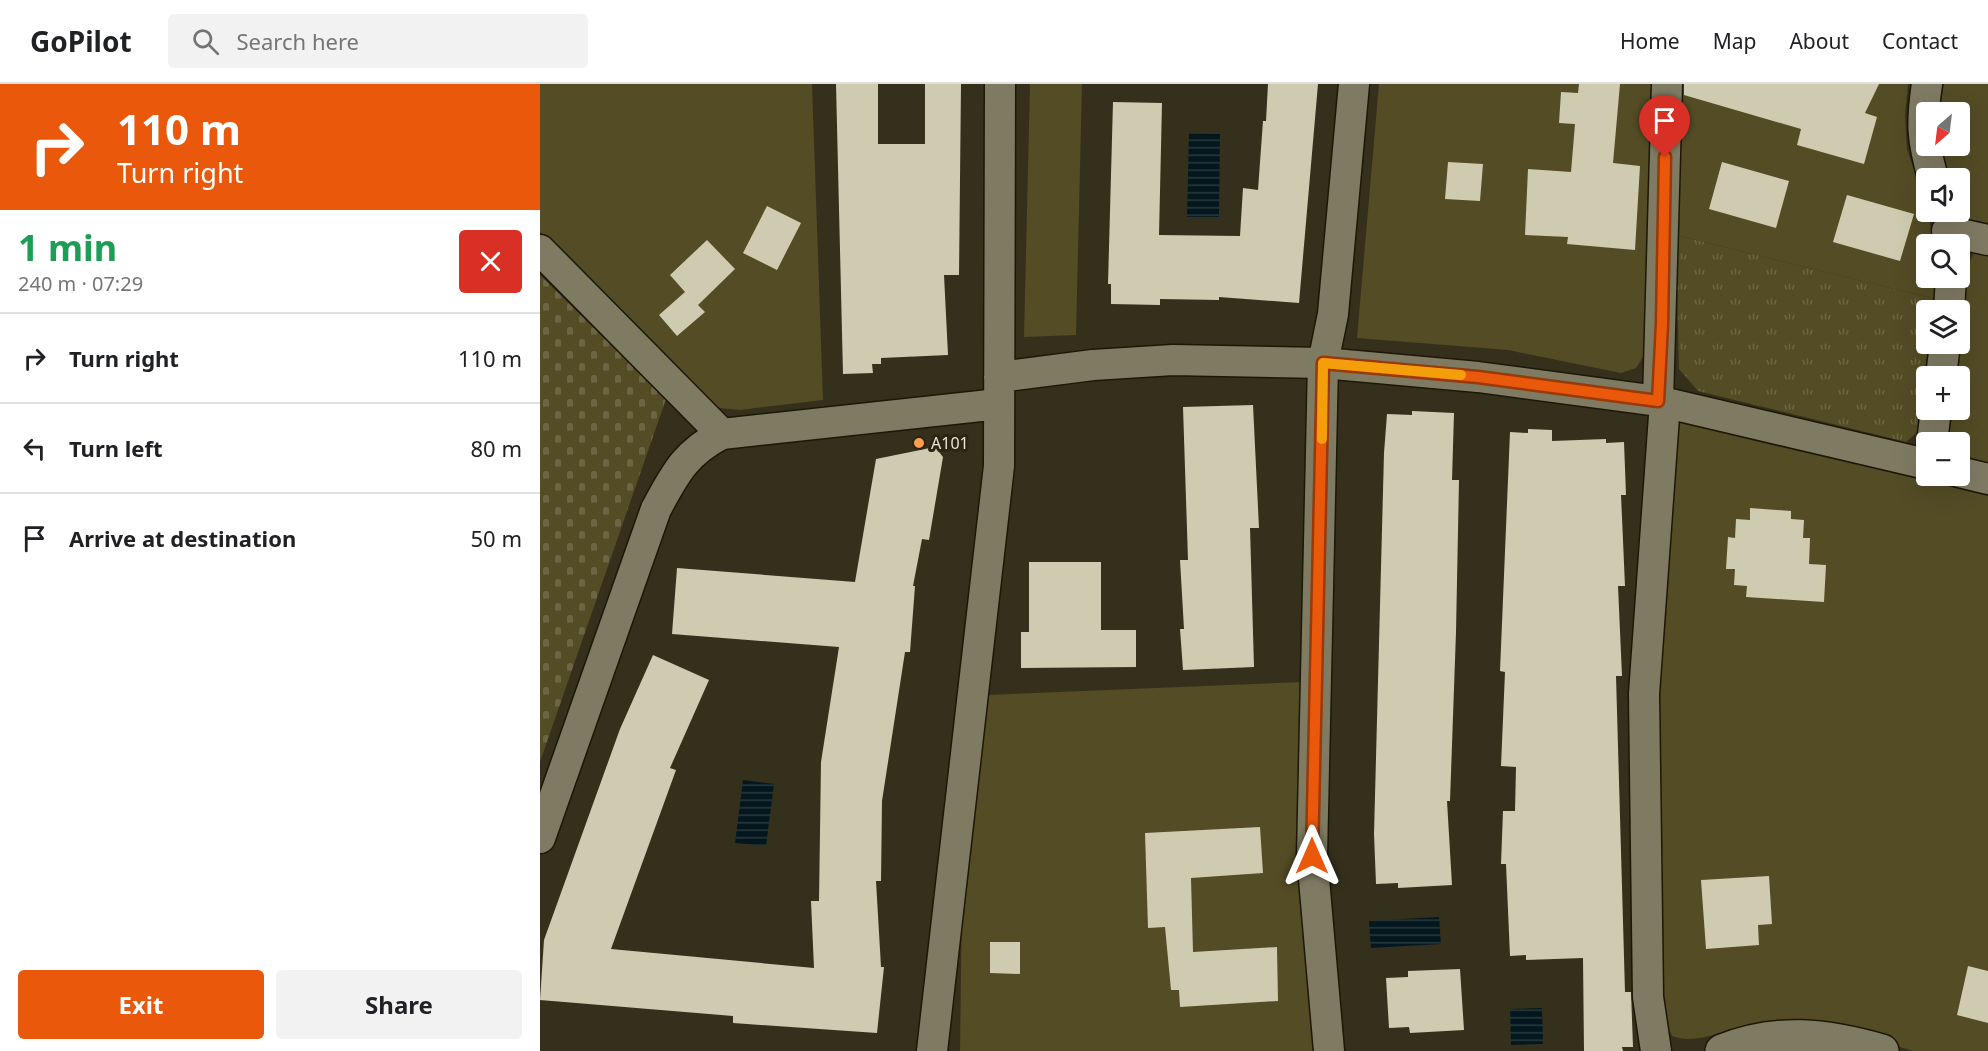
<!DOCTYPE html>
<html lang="en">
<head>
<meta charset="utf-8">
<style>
	:root { --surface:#fff; --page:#f2f2f2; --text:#202124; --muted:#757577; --line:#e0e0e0; --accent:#ea580c }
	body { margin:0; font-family:"Noto Sans",sans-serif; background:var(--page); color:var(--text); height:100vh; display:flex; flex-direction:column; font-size:22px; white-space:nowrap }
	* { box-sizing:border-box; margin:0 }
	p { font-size:20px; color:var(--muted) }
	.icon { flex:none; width:33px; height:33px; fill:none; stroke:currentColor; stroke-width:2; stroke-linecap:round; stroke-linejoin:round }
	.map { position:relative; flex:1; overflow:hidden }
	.sheet { display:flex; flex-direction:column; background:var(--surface); width:540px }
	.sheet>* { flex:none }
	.top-card { background:#ea580c; color:#fff; overflow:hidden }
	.needle { width:39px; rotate:208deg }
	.fabs { position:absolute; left:1376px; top:18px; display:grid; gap:12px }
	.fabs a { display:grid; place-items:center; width:54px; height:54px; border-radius:6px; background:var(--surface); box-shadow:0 6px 24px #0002; font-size:30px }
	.pin { position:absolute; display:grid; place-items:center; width:51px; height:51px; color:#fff; margin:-62px -26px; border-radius:50% 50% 50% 0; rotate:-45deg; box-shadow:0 0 6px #0007 }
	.pin .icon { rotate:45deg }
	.me { position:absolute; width:66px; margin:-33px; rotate:0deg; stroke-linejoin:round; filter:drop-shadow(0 0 4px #0008) }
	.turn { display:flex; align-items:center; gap:21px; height:126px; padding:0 18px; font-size:27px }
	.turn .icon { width:78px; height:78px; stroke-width:2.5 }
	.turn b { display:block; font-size:42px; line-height:51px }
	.round { display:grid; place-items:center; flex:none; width:63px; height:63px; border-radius:6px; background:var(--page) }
	.overview { display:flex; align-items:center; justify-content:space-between; height:102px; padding:0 18px }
	h1 { font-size:36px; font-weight:700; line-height:45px; color:#1e9e55 }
	.action { display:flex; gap:12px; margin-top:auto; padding:12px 18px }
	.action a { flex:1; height:69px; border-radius:6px; background:var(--accent); color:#fff; font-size:24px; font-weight:700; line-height:69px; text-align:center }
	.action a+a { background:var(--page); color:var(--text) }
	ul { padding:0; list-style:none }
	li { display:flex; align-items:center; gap:18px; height:90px; padding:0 18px; border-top:2px solid var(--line) }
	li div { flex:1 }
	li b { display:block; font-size:22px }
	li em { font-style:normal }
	header { display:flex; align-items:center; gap:36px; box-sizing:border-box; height:84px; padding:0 30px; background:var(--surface); border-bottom:2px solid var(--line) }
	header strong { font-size:28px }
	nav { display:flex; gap:33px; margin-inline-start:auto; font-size:21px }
	.search { width:420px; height:54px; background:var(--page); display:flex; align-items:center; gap:15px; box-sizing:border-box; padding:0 21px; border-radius:6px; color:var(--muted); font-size:22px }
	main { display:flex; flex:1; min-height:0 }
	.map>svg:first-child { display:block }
	.grass { fill:#534c25 }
	.cemetery { fill:url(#cemetery-stones) }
	.park { fill:url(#park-tufts) }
	.water { fill:url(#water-rules) }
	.building { fill:#cfcbb1 }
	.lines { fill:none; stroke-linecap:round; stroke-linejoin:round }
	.minor-casing { stroke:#1c1805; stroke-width:33 }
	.tertiary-casing { stroke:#1c1805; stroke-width:36 }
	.minor { stroke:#7f7b63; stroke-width:30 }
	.tertiary { stroke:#7f7b63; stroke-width:33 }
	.route-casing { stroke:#983908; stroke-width:15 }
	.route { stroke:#ea580c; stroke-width:10 }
	.slow { stroke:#f59e0b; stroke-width:10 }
	.poi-dot { fill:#fb9e50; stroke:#2b2612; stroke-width:2 }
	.labels { text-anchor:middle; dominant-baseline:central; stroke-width:6; stroke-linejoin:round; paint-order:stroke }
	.poi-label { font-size:16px; fill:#e6e4d7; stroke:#2b2612; text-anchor:start }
</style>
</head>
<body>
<header>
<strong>GoPilot</strong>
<div class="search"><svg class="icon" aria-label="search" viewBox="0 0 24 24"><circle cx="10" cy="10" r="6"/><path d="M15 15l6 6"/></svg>Search here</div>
<nav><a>Home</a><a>Map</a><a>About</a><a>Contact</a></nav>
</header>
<main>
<section class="sheet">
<div class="top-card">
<div class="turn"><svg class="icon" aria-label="right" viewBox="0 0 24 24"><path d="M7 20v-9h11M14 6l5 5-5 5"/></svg><div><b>110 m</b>Turn right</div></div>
</div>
<div class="overview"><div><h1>1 min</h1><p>240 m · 07:29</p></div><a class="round" style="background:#d93025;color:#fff"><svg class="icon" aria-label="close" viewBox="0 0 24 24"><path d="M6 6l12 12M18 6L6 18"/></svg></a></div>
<ul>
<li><svg class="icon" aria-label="right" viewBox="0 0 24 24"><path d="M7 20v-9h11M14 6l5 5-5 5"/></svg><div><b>Turn right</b></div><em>110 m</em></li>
<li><svg class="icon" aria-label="left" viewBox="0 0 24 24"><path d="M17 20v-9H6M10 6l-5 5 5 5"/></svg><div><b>Turn left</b></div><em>80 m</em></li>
<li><svg class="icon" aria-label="arrive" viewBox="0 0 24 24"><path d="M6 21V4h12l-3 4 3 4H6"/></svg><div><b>Arrive at destination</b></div><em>50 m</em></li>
</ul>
<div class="action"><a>Exit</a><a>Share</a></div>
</section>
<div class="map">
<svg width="1448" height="967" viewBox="0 0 1448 967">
	<defs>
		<pattern id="cemetery-stones" width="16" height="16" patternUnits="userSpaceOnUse" patternTransform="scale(1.5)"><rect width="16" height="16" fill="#534c25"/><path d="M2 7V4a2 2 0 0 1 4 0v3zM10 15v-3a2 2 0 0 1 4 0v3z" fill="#6c6644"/></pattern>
		<pattern id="park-tufts" width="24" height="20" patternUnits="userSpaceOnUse" patternTransform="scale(1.5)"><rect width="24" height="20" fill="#534c25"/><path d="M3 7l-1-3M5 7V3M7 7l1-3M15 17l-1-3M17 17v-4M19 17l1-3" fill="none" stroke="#6c6644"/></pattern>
		<pattern id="water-rules" width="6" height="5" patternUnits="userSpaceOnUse" patternTransform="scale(1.5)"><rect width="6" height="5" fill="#04171e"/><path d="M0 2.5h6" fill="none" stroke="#29393e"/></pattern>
	</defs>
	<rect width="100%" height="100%" fill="#35301c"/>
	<path class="grass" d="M0,0H272L283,316L200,326L179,324L142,293L0,148Z
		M490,0H542L536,251L484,253Z
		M839,0H1114L1103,273L1096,284L1081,289L968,266L817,254Z
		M1140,0H1368L1365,31L1367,65L1386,120L1394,160H1386V194H1395V215L1136,151Z
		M1404,0H1448V147L1419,141L1416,128H1419V94H1407L1398,62H1419V28H1399Z
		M1434,168L1448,171V379L1419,370V358H1410V326H1419V292H1412L1419,260V203Z
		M1140,337L1448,412V967C1424,967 1397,967 1374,967C1358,964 1342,955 1326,949C1296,940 1257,935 1226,938C1196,940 1159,963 1132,952L1124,933L1120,908L1117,631L1124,507Z
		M763,598L775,967H420L422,811L447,611Z"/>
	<path class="cemetery" d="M0,191L126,315L0,678Z"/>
	<path class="park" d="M1136,151L1395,215L1393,226H1386V260H1390L1381,345L1366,358L1158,307L1139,285Z"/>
	<path class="water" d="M649,49L680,50L679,133H647Z
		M203,696L234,700L226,762L195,759Z
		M899,833L901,860L831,864L829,837Z
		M1002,924L1003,960L971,961L970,925Z"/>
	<path class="building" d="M296,0H338V60H385V0H421L419,191H404L408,271L341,274V280H332L333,289L303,290Z
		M728,0H778L759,219L679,213V216L620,215V221L571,220V200H568L573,18L622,19L619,151L700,152L703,104L718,106L723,37H726Z
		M1039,0H1080L1073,79L1100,82L1095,166L1027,160L1028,153L985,151L988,85L1031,88L1035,40L1019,39L1021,8L1038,9Z
		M1144,0H1339L1325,29L1337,33L1324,80L1257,61L1261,45L1144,11Z
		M908,78L943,80L940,117L905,115Z
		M1182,78L1249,97L1236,144L1169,125Z
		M1307,111L1374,130L1360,177L1293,158Z
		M227,122L261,139L237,186L203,169Z
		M167,156L195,185L158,221L165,228L137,252L119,231L145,208L130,191Z
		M713,321L719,444H710L714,583L643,586L640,545H644L640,476H648L643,323Z
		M872,327L914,329L912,396H919L916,548L910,717H907L912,801L858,804V799L836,800L834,750L844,369L847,330L872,331Z
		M988,345L1012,346V357L1066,355V359L1084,358L1086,411H1081L1085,502H1078L1082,592H1076L1085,908H1091L1093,963H1082L1083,967H1044L1043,874L986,876V871L970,872L966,780H961L963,727H975L976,683L961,682L965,588L960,587L970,348L988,349Z
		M395,363L403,373L389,456L382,455L373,502H375L370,568H365L342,717L341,797H336L341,883H344L337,949L193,939V932L0,916L4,856L80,645L113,571L169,596L130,684L136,686L71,865L274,884L271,817H279L281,678L299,563L132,550L137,484L315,498L336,375Z
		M1210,424L1251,427V435L1264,436L1263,454H1270L1269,480L1286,481L1284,518L1206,513L1207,502L1194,501L1195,485H1186L1188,453L1195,454L1196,435L1210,436Z
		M489,478H561V546H596V583L481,584V548H489Z
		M720,743L723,789L651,794L653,868L737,863L738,917L640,923L639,906H631L625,843L608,844L605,749Z
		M1229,792L1232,840L1218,841L1219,861L1166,865L1161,796Z
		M450,858H480V890L450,889Z
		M1428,882L1448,887V939L1417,931Z
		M920,885L924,946L870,949L869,943L849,944L846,894L868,893V887Z"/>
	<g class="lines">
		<defs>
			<path id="minor" d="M1387,0C1381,40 1382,55 1393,94
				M1407,147L1448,156
				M0,166L182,350
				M1409,226L1411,194
				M1401,292L1405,260
				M459,293L553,281L633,276L783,279L793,230L814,0
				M1118,317L1127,0
				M1392,358L1396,326
				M1419,388L1448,395
				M0,754L116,425C135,390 145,369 182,350L459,320
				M392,967L459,382L460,0
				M789,967L772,772L783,279L938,293L1118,317L1386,380
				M1116,967L1108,913L1104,610L1125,318"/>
			<path id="tertiary" d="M1182,967C1237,945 1286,951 1342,967"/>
		</defs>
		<use href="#minor" class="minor-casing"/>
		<use href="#tertiary" class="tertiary-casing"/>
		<use href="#minor" class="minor"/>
		<use href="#tertiary" class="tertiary"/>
	</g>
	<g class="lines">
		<defs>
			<path id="route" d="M772,772L783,279L938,293L1118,317L1122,240L1125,73"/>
		</defs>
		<use href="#route" class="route-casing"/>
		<use href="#route" class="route"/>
		<path class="slow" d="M782,355L783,279L921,291"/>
	</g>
	<circle class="poi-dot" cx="379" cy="359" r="6"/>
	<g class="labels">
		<g class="poi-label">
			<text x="391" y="359">A101</text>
		</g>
	</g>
</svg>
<div class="fabs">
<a><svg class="needle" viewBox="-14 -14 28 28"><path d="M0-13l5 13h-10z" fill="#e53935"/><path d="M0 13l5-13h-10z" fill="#757577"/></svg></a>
<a><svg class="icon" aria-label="sound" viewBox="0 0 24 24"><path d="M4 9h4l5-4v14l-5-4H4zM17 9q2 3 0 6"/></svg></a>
<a><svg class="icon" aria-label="search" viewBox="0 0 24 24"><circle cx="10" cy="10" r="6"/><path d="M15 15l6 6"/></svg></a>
<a><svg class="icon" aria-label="layers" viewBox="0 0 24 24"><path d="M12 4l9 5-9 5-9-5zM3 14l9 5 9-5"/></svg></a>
<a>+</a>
<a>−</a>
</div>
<div class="pin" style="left:1125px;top:73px;background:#d93025"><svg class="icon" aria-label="arrive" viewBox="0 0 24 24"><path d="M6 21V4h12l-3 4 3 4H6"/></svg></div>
<svg class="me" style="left:772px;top:772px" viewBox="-20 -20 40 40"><path d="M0-17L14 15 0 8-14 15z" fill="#ea580c" stroke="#fff" stroke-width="4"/></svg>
</div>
</main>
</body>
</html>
